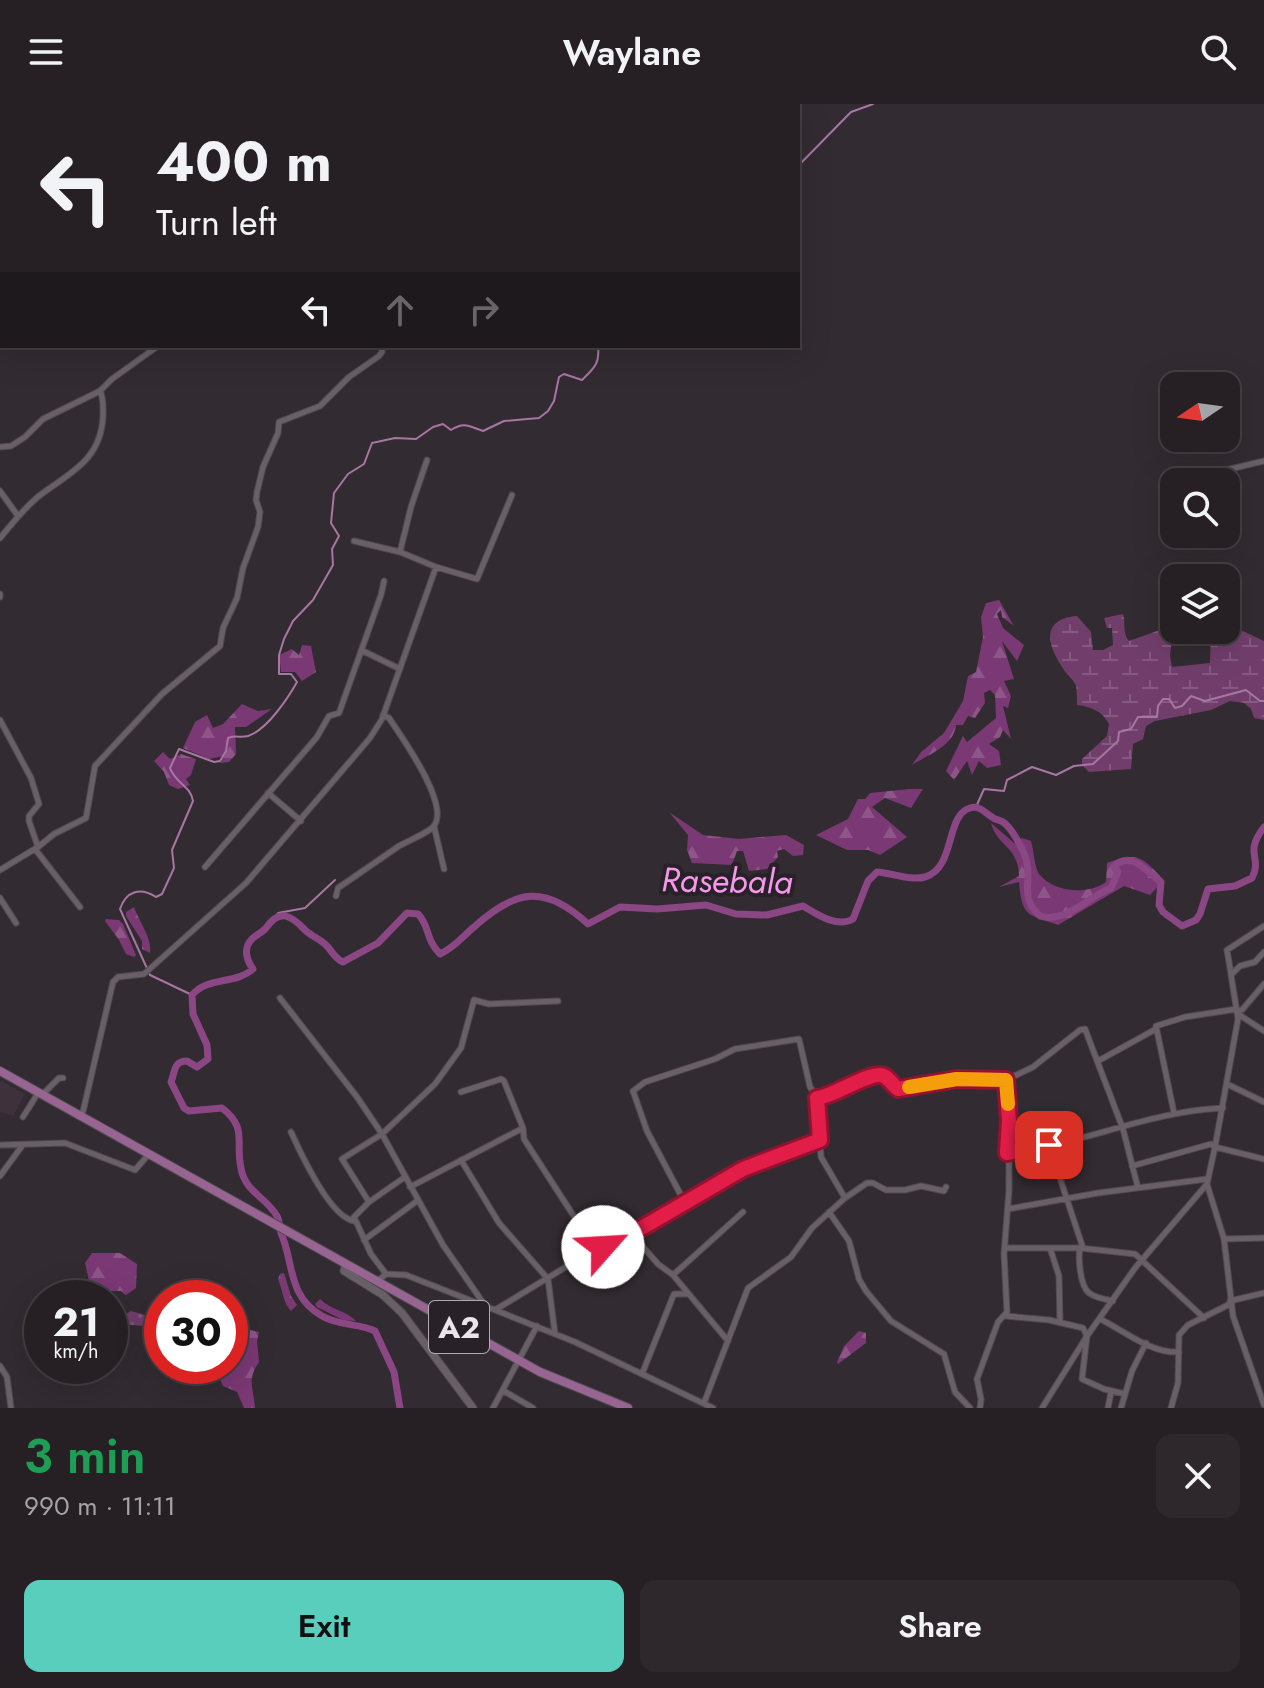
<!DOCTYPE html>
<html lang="en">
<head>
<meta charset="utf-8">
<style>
	:root { --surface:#262025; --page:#2e282d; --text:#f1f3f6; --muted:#a4a3a7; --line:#423e42; --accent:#5acebd }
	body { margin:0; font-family:Jost,sans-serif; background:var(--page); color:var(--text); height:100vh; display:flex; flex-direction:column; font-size:30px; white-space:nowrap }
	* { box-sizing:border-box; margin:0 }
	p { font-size:26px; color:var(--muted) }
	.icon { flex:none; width:44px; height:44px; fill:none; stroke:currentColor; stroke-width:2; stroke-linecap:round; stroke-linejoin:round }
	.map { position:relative; height:1304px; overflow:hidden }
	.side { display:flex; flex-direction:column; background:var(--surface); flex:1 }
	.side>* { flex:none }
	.banner { position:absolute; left:0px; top:0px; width:800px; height:244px; box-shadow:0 8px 32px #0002,0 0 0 2px var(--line); background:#262025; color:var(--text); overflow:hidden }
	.needle { width:52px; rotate:257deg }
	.tools { position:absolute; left:1160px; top:268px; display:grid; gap:16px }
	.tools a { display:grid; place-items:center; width:80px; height:80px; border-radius:16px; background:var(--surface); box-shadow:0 8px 32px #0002,0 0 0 2px var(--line); font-size:40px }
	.speed { position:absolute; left:24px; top:1176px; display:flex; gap:16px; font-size:40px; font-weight:700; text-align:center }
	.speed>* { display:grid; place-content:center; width:104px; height:104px; border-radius:50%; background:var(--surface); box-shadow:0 8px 32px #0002,0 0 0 2px var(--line); line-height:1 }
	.speed small { font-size:20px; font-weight:400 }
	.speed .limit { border:12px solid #d22; background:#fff; color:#111 }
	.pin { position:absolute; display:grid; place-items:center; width:68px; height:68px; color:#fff; margin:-34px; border-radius:16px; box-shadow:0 4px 12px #0006 }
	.me { position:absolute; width:88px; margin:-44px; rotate:64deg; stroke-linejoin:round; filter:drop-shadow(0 0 6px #0008) }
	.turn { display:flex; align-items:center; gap:28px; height:168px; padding:0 24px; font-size:36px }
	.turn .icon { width:104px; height:104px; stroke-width:2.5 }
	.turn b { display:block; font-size:56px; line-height:68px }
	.lanes { display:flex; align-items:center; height:76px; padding:0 24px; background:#0003; justify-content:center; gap:40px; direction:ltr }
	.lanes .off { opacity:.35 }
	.round { display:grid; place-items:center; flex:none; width:84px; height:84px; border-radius:16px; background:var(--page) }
	.summary { display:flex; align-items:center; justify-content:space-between; height:136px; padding:0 24px }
	h1 { font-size:48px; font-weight:600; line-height:60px; color:#1e9e55 }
	.cta { display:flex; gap:16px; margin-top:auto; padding:16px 24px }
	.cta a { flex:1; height:92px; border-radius:16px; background:var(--accent); color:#111; font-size:32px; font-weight:600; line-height:92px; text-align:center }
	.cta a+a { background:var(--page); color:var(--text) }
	header { display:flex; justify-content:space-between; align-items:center; height:104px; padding:0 24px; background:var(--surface); font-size:36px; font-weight:600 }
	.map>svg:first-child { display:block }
	.built { fill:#3e313c }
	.grass { fill:url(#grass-dots) }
	.forest { fill:url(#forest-firs) }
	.wetland { fill:url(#wetland-marsh) }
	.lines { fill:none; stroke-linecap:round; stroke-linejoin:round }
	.stream { stroke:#a776a2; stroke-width:2 }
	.river { stroke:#8a4784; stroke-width:7 }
	.street-casing { stroke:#504a4f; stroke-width:7 }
	.secondary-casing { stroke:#504a4f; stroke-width:9 }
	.primary-casing { stroke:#504a4f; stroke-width:10 }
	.street { stroke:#696067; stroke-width:5 }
	.secondary { stroke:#696067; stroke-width:7 }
	.primary { stroke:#986593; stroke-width:8 }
	.route-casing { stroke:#92132f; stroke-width:20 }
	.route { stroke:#e11d48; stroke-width:14 }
	.slow { stroke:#f59e0b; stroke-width:14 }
	.labels { text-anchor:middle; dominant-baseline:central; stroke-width:8; stroke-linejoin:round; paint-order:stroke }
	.shield { fill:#282127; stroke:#b0aaaf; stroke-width:2 }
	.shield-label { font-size:30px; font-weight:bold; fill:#eae5e9 }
	.water-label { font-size:34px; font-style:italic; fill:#f598eb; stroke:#282127 }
</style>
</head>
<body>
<header><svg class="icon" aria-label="menu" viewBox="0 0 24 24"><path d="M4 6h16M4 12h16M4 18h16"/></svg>Waylane<svg class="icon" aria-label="search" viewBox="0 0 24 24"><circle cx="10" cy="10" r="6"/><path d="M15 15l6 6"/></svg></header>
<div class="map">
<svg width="1264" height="1304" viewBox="0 0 1264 1304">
	<defs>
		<pattern id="grass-dots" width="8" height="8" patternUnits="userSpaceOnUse" patternTransform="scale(2)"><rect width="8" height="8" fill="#713e6c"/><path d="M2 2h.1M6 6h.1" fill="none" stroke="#855a81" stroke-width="1.8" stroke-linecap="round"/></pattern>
		<pattern id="forest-firs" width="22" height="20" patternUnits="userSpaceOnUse" patternTransform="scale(2)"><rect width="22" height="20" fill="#7a3874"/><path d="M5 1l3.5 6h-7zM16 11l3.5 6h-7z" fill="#8d5588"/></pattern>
		<pattern id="wetland-marsh" width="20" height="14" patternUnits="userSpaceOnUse" patternTransform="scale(2)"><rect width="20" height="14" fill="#713e6c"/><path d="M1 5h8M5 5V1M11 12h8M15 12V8" fill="none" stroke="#855a81"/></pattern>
	</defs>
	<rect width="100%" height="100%" fill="#322b31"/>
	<path class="built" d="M0,976L25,990L13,1012L0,1008Z"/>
	<path class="grass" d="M131,1207L148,1212L155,1221L153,1223L122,1220L126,1210Z"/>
	<path class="forest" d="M999,496L1014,522L1002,513L1001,506L997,510L1003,524L1024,541L1017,557L1002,537L1014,575L1004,577L1011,592L1008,604L1003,602L1011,635L1003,626L1000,633L989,640L999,647L1001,661L987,664L979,657L972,671L967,657L954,676L946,667L963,632L967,638L996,614L995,591L990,586L984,589L985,599L975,614L968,612L963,621H956C954,642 929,650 912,661L921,648L944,629L963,597L968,572L976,568L983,533L981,513L986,499Z
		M302,541L311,542L316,568L302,577L295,568H281L279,551L292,545L299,551Z
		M242,600L258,607L272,605L246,623H235L236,650L229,658L220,659L224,652L209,655L183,644L195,618L207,611L213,624L223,620Z
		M163,648L170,655L181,650L196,655L191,671L186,675L190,681L178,685L169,681L164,668L154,657Z
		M909,685H923L911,704L885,694L872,703L907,733L880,751L868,746H847L816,731L848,715L858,695H865L870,689Z
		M669,708L703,731L739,735L786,731L804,741L803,751L793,752L784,745L777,747L778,753L767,765L749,767L743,747H737L732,761L692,759L687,746L688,731Z
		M991,719L1014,739L1022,734L1031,737C1034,747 1034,762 1039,770C1054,789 1088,791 1106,778L1107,759C1138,747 1142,753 1164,776L1150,791L1124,782L1058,821C1029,810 1022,815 1019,778L999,783L1019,772C1018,741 998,744 991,719Z
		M134,803C140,820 152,833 150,849L142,845V837L126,812V808Z
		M106,815L119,816L123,820L136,851L134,853L126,850L119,836L105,817Z
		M92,1149H120L137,1160L136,1184L126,1191L121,1187H84L82,1183L89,1177L85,1159Z
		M284,1169L291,1192L297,1201L291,1207C283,1199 283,1187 278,1175L280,1170Z
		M320,1195C331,1206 345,1206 356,1217L343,1216L317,1203L315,1200Z
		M240,1212L250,1226L259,1228L257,1237L259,1258C246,1277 254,1283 255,1304H244L237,1288L223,1282L216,1266L208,1262H230V1220L235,1213Z
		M859,1227L866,1229V1239L838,1260L837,1258L844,1242Z"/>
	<path class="wetland" d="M1123,510C1126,519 1122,529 1129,537L1174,521L1170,551L1172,563L1210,559L1211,526H1226V519L1264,537V616L1254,614L1251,605L1244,599L1230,597L1211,606L1155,617L1146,622L1143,635L1133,640L1131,665L1089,668L1082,661V655L1107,632L1109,620C1102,607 1092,603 1077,601C1077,595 1077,587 1076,582C1074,576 1067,571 1064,566C1047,542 1040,515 1077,512L1091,528L1093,546H1103L1113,541L1112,524H1107L1104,514Z"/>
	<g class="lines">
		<path class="stream" d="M703,2V0
			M798,62L851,8L873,0
			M976,703L984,685L1004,687L1007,676L1032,663L1056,671L1074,662L1093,660L1118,637L1119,628L1131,625L1138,613H1157L1158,602L1163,595H1169L1175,604L1182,602L1191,592L1205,597L1246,586L1260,597H1264
			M276,812L278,809L305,804L335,776
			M192,891L150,871L120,805C126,787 140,783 156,793L162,790L174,764L172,746L193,697C191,682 175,679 170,664L179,645L214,658L220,657L226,647L228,634C235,631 240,634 248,632C267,626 288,594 297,578L291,570H279V551L284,535L293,517L313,496L333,461L332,445L339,432L331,419L334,389L348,370L364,360L372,339L395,334L416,335L433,323L443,320L451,326C465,317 470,323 483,327L504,317L539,314L548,307L554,297L559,273L564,270L582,276C594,264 600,260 598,242"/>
		<path class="river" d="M400,1304L394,1268L375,1227C358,1219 339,1222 322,1212C287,1192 294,1158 281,1129C279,1123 280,1117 277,1112C265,1092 245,1088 241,1064C235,1037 248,1024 222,1004L189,1007L184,1004L171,978C175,969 173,957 187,957L197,963L208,955L207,941L193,910L192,891C209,872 235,881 253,865C247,857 243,845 251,836C255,831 262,829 266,824C279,805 290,810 305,826C311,832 320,835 326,841C333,848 334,854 343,858L378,839L407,809L418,810C430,822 425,835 440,850C455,843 462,833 474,823C516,785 545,780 588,820L620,803L657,805L706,801L736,810L767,811L803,802C818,811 837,824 853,815L868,777L877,768C892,769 910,777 925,773C956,764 945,711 970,704C980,701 985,709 992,713C995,716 1000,716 1003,718C1012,724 1023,745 1026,755C1033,777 1018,792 1040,812C1065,820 1088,793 1111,784L1118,768L1114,762C1132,746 1147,768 1161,778L1159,801L1163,808L1182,822L1196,816L1200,810L1208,785L1235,782L1252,774C1263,752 1243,751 1264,723"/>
		<defs>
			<path id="street" d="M0,343L11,342L25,333L43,315L100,287L112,275L158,242
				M1202,378L1222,367L1264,357
				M0,387L18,412
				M0,434C12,420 24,404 39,392C69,369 101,357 103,312C103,303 104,295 100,287
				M354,437L400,448L436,463L477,475L512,391
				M400,448L411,403L427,356
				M0,490V493
				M361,546L400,565
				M0,616L31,674L39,700L29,712V717L38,743L0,766
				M268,689L301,717
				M434,722L444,765
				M38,743L54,730L86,714L95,662L162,590L220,542L223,524L237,494L243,464L258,423L260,408L256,396L257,388L263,363L278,329L279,318L320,302L349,273L379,252L382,248V242
				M35,745L80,803
				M205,763L317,633L329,612L339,609L381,491L384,477
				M336,792L338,784C358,770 379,756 399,742C408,737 425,730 432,724C454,705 401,632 389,614L383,611
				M0,794L16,819
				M1231,870L1227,846L1264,822
				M280,894L357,993L382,1030L443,1141L484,1200
				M1237,907L1242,906L1264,880
				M1238,910L1264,927
				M1098,957L1156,925
				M1227,980L1264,998
				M461,988L501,975L504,977L523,1024L524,1035L595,1145
				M43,990L59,974H63
				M817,994L821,1053L845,1094
				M1174,1009L1156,922L1185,913L1237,905
				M82,1012L113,878L118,873L144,870L246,779L370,634L382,615L436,463
				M23,1013L38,989
				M291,1028C301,1050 330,1113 354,1117
				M0,1041L65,1039L135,1066L149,1050
				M1049,1041L1083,1144
				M1007,1049C1081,1041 1149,1007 1223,1004
				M1264,1055L1215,1043L1207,1080L1224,1135L1233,1212L1264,1301
				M461,1056L499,1119L548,1175L555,1230
				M1132,1062L1211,1040L1215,1043L1238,915L1231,871L1240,862L1255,858L1264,848
				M0,1072L22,1042
				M410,1083L523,1024
				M369,1098L342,1055L382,1030L435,980L461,944L474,896L489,900L558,897
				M685,1099L743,1065L820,1036
				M1008,1105L1098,1089L1207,1075
				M829,1108L849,1137L859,1175L866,1187L891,1217L944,1250L955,1288L970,1304
				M632,1130L658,1160L673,1171L728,1237
				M1224,1135L1264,1134
				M364,1136L417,1097
				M1005,1144H1080L1135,1150L1204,1214
				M1050,1144L1059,1172L1060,1218
				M1080,1144C1078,1154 1080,1180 1088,1188C1094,1194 1105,1195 1113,1197
				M386,1170L371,1150L354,1113L369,1098L405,1073
				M673,1171L743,1108
				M378,1177L386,1170L406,1171L495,1206L592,1147L621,1136L685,1099L647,1027L633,987L645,978L715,955L735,945L799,935L810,983L819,995L879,970L886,973L898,985L957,975L1006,976
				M1230,1197L1264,1189
				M495,1206L575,1238L713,1304
				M1006,1212L1049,1216L1083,1224L1087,1232L1082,1275L1104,1285L1125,1290
				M1100,1215C1123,1226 1151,1250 1179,1248
				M0,1262L7,1273L11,1304
				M642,1270L674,1190H689
				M504,1287L533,1304
				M704,1299L748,1184L791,1153L812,1124L845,1094L867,1079H873L886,1086H905L921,1082L944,1087L946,1083
				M493,1304L537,1222
				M980,1304L981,1295L977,1275L998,1218L1007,1208L1004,1150L1009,1086V1017L1006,976L1033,963L1080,926L1085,925L1123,1025L1138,1084
				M1042,1304L1087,1232L1135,1164L1207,1080
				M1108,1304L1111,1288
				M1121,1304L1132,1267L1146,1239
				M1171,1304L1178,1279L1179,1231L1188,1221L1230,1200"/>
			<path id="secondary" d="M346,1160L344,1167L383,1191L402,1209L473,1304"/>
			<path id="primary" d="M0,967L540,1268L628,1304"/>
		</defs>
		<use href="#street" class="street-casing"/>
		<use href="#secondary" class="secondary-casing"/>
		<use href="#primary" class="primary-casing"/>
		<use href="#street" class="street"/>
		<use href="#secondary" class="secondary"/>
		<use href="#primary" class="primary"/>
	</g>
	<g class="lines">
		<defs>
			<path id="route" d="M603,1143L621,1136L743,1065L820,1036L817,994C833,993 873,965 884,972C890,975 892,981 898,985L957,975L1006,976L1009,1017L1007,1049L1049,1041"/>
		</defs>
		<use href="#route" class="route-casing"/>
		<use href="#route" class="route"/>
		<path class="slow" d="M909,983L957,975L1006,976L1008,1000"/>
	</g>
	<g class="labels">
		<rect class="shield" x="429" y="1197" width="60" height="52" rx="6"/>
		<g class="shield-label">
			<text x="459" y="1223">A2</text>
		</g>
		<g class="water-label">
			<text transform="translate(727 777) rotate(1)">Rasebala</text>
		</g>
	</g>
</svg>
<div class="tools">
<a><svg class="needle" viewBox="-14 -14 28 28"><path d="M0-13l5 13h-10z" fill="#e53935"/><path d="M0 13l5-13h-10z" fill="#a4a3a7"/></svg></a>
<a><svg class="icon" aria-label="search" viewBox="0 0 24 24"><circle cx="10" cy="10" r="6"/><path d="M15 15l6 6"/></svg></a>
<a><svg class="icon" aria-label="layers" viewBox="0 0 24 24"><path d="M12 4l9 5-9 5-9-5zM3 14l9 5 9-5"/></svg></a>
</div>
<div class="speed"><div>21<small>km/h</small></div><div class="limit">30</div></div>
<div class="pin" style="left:1049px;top:1041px;background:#d93025"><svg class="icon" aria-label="arrive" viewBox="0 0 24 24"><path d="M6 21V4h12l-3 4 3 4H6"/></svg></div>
<svg class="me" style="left:603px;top:1143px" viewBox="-20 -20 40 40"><circle r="19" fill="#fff"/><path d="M0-13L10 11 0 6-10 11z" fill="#e11d48"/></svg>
<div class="banner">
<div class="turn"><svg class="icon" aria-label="left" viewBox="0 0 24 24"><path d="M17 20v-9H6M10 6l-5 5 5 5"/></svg><div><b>400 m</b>Turn left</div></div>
<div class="lanes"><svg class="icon" aria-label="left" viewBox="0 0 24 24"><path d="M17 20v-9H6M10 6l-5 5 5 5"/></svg><svg class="icon off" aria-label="ahead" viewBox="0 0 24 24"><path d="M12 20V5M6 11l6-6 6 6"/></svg><svg class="icon off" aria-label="right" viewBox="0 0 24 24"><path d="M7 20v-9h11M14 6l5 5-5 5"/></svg></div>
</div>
</div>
<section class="side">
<div class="summary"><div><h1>3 min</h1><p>990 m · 11:11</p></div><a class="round"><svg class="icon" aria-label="close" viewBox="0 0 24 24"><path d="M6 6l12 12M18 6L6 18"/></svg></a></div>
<div class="cta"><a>Exit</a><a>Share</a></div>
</section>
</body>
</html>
